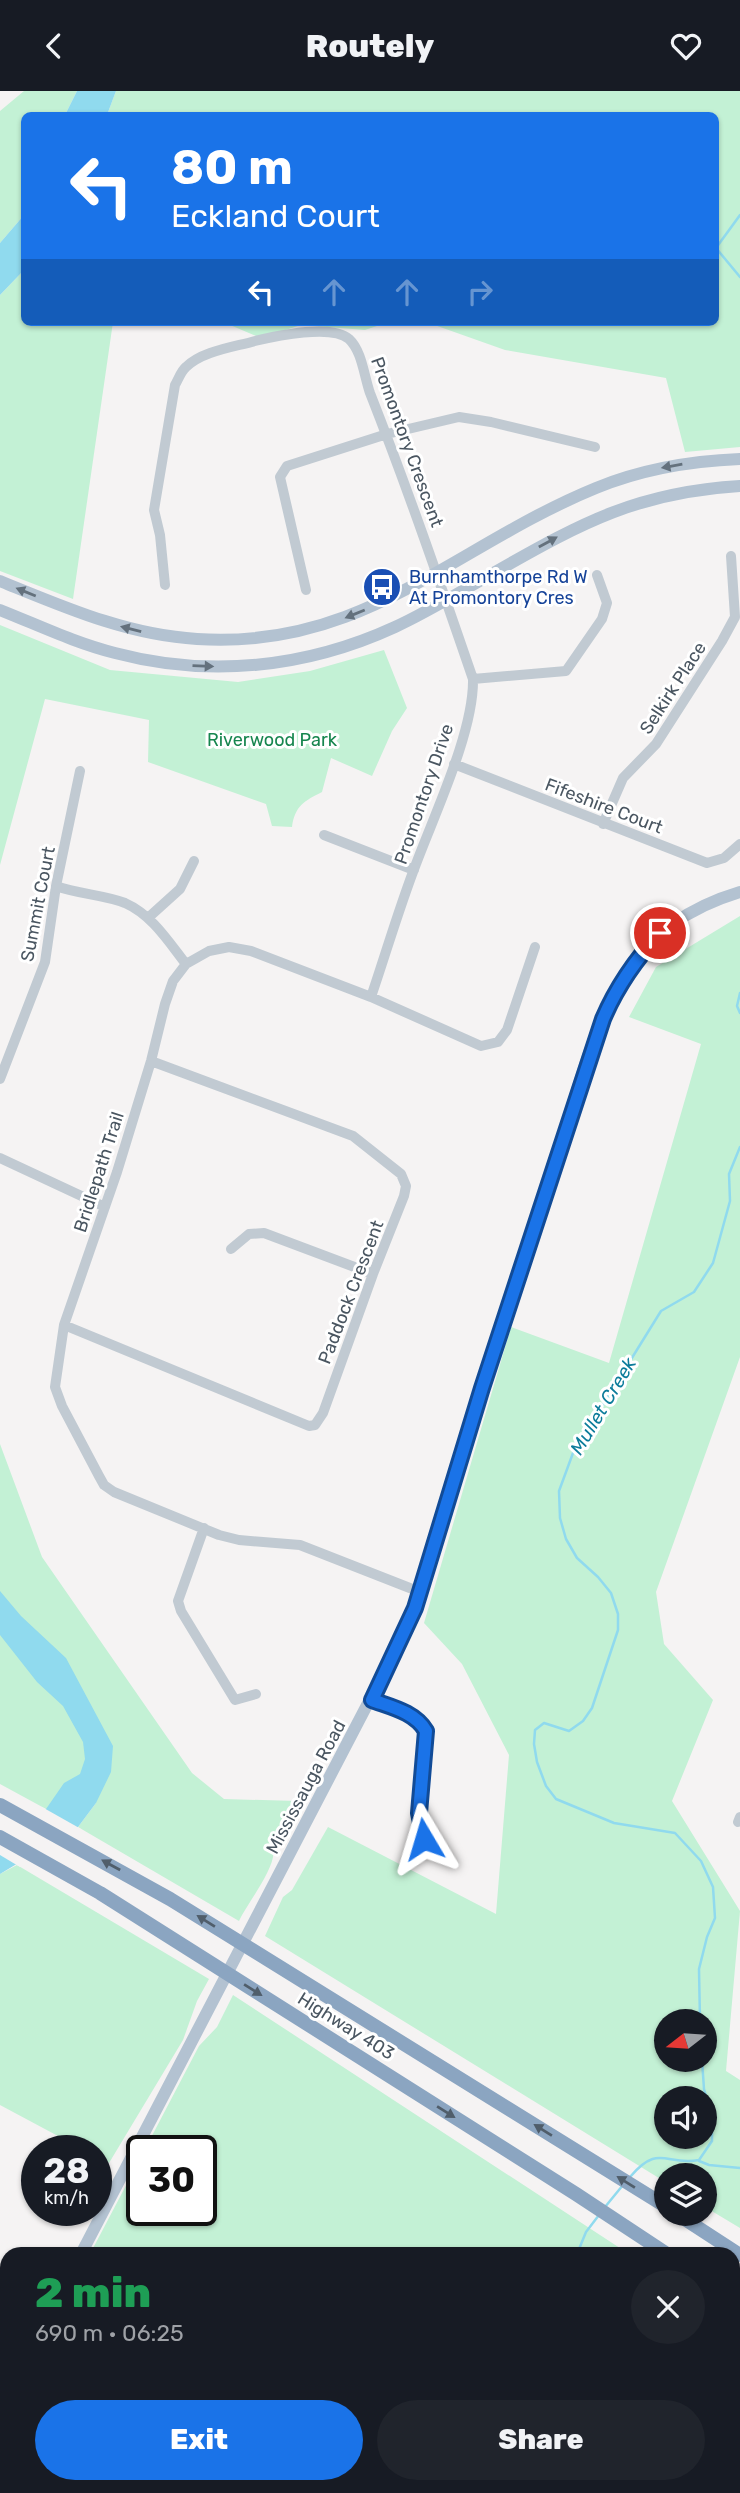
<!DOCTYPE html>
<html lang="en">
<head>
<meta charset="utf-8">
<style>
	:root { --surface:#171b24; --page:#20242c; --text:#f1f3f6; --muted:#9ea1a6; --accent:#1a73e8 }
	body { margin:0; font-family:Rubik,sans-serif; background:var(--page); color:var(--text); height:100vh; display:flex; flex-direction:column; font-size:26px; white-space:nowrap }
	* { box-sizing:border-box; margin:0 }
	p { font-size:23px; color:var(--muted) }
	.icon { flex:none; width:38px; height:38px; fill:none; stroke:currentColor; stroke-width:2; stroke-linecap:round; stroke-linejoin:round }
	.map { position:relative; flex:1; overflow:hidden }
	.details { position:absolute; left:0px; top:2156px; width:740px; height:247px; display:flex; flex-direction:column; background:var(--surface); border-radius:21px 21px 0 0; box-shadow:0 2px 5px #0004 }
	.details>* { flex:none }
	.top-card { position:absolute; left:21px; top:21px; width:698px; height:214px; border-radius:10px; box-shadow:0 2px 5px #0004; background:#1a73e8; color:#fff; overflow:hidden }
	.needle { width:46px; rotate:253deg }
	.buttons { position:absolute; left:654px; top:1918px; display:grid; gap:14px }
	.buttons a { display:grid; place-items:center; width:63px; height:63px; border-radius:50%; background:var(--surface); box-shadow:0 2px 5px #0004; font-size:35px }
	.speed { position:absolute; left:21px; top:2044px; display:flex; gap:14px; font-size:35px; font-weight:700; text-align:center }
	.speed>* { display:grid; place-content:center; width:91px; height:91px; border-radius:50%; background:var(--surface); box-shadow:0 2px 5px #0004; line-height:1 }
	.speed small { font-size:18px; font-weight:400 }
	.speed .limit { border:4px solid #111; border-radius:10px; background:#fff; color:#111 }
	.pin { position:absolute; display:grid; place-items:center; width:60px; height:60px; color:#fff; margin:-30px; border:4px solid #fff; border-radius:50%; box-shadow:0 2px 7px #0007 }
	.me { position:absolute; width:77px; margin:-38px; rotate:353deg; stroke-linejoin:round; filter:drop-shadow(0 0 5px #0008) }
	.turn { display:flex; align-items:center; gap:24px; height:147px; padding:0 35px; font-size:32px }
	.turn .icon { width:91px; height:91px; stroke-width:2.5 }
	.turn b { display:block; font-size:49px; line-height:60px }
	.lanes { display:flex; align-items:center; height:66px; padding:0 35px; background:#0003; justify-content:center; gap:35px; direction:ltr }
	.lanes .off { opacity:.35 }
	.round { display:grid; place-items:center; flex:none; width:74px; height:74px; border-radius:37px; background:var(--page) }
	.headline { display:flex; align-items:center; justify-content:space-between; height:119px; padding:0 35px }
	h1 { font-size:42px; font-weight:800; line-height:52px; color:#1e9e55 }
	.action { display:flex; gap:14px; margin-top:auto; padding:14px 35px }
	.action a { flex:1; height:80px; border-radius:42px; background:var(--accent); color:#fff; font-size:28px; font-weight:800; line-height:80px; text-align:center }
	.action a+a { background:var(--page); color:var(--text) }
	header { display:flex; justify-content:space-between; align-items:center; height:91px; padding:0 35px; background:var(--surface); font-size:32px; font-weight:800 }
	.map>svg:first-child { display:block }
	.green { fill:#c3f1d5; fill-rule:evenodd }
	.water { fill:#90daee }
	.pier { fill:#f5f3f3 }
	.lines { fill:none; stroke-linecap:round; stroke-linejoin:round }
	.stream { stroke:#90daee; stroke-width:2.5 }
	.minor { stroke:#c1cad2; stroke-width:10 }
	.major { stroke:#b3c2d1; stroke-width:12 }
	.highway { stroke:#8ba5c1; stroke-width:14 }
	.oneway { fill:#64717d }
	.oneway2 { fill:#505e6b }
	.route-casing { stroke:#114b97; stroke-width:18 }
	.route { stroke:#1a73e8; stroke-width:12 }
	.labels { text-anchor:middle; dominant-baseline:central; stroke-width:6; stroke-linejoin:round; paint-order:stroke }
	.street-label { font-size:18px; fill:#4a5661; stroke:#fff }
	.transit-label { font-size:18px; fill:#164399; stroke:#fff; text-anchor:start }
	.park-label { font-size:18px; fill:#17864f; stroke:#fff }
	.water-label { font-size:19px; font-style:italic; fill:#0c7c9b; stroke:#fff }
</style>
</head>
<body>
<header><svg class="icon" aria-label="back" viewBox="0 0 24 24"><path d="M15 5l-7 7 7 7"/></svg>Routely<svg class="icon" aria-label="heart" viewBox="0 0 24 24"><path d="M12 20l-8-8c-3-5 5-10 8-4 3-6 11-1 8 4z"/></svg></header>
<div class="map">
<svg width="740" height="2402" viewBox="0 0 740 2402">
	<rect width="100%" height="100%" fill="#f5f3f3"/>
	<path class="green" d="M24,0H77L65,24H24V124L0,152V20Z
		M116,0H740V356L685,361L666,287L505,259L426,231H716V24H107Z
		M24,179V231H113L73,508L0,480V204Z
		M223,231H389L365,239L301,234L261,247Z
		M0,534L110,579L238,591L310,580L384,559L407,617L392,640L372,685L331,667L322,701C304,710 295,715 292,736L272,735L266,713L148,671L149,629L45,608L0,774Z
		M740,825V1266L656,1501L664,1553L713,1609L672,1710L740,1820L726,1980L740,1989V2137L705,2116V2084H667V2092L265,1845L283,1806L292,1799L328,1736L496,1823L509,1664L462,1573L424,1532L511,1236L609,1272L701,953L629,926L656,876ZM667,1930H705V1969H667ZM667,2007H705V2046H667Z
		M0,1353L42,1466L192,1682L224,1708L297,1710L273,1759C277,1775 247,1813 239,1830L78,1736L96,1712L46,1718L0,1693Z
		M17,1774L209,1888L197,1910L183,1949L109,2072L96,2065V2060H86L0,2014V1783Z
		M233,1904L629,2163H90L142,2064V2119H201V2060H144L199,1955L217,1936Z
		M733,2231L740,2236V2402H281L284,2396H733Z"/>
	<path class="water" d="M77,0H116L107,24H65Z
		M24,124V179L0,204V152Z
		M0,1500L21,1525L66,1567L113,1655L111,1681L96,1712L78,1736L0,1783V1740L46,1718L64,1692L80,1683L85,1668L83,1651L63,1615L37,1591L0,1544Z"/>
	<path class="pier" d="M42,1716L81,1738L20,1776L0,1764V1736Z"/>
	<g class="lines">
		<path class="stream" d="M716,157L740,124
			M716,157L740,186
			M740,902L737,915L740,922
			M700,1930L699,1878L707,1846L715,1827L713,1796L701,1770L675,1742L614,1732L556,1708L546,1695L537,1671L534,1653L535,1639L544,1632L569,1640L583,1630L592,1617L618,1539V1523L611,1502L598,1486L577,1467L566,1448L560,1427L559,1400L573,1362L661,1220L694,1201L713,1172L730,1110L729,1083L740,1056
			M699,2070L709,2074L740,2077
			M630,2086C659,2052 665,2075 699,2069L712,2050V2026L704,1998L702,1969
			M605,2116L623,2094
			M577,2163L586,2141L599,2124
			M441,2402L445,2396"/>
		<path class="minor" d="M165,494L160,444L154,419L175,294C178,289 181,280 186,276C202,260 234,256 255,250C276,245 332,233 349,248C362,260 364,285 370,302C407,396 440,492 473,588C474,640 435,722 416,773C399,817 386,862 371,906
			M306,499L280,386L287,375L387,343L459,326L491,331L595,356
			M473,588L566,580L602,528L607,512L597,484
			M454,673L707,772L724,767L740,753
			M603,733L623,687L656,653L722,550L735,526L731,465
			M324,744L414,779
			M56,795C78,803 105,804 125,812C152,824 168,850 186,873
			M149,826L180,798L194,770
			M0,988L45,871L56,795L80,680
			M0,1067L105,1116
			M231,1158L249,1143L264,1142L373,1183
			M64,1234L309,1335L315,1334L323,1322L373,1183L404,1105L406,1095L401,1083L353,1045L151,970
			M204,1437L178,1510L181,1520L235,1609L256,1603
			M420,1501L300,1454L239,1449L219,1444L114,1401L104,1394L99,1385L62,1315L55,1296L64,1234L117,1081L151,970L165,913L173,890L186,873L209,860L229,856L251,860L371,906L481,955L498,951L507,939L535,856
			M372,1609C391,1616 415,1621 426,1640L419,1722L424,1748
			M738,1731L740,1726
			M231,2402L236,2396"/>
		<path class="major" d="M0,490C64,516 127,544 197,548C364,559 454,455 596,397C642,378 690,370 740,368
			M0,519C38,534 75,552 115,562C209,587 306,577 395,536C430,520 463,499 497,480C583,431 639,401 740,395
			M81,2163L403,1545C430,1481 445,1414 466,1348C494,1255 525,1163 555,1070C574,1012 593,932 626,882C653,840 693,815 740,801
			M0,2317L7,2304"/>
		<path class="highway" d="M0,1714L170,1808L667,2116
			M0,1746L100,1802L576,2103L667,2163
			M677,2123L740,2164
			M733,2207L740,2211"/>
	</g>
	<defs><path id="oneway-solid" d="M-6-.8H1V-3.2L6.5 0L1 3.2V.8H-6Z" transform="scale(1.75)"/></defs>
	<g class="oneway">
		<use href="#oneway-solid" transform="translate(672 375) rotate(170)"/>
		<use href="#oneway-solid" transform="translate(548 451) rotate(-29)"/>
		<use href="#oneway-solid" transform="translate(26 501) rotate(-158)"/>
		<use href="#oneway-solid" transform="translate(355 523) rotate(158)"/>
		<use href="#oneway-solid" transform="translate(131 538) rotate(-166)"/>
		<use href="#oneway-solid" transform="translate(203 575) rotate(2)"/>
	</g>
	<g class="oneway2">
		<use href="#oneway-solid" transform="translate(111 1774) rotate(-151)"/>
		<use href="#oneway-solid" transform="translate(206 1830) rotate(-148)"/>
		<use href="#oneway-solid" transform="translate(253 1899) rotate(32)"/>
		<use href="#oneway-solid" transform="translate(446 2021) rotate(32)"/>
		<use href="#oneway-solid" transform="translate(543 2039) rotate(-148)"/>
		<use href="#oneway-solid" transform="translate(626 2091) rotate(-148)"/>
	</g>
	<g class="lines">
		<defs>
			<path id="route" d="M424,1748L419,1722L426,1640C415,1621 391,1616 372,1609L415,1517L482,1297L603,928C617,895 635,869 660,842"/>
		</defs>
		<use href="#route" class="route-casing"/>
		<use href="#route" class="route"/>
	</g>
	<defs>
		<symbol id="bus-disc" viewBox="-11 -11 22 22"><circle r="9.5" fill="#1a4fb4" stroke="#fff"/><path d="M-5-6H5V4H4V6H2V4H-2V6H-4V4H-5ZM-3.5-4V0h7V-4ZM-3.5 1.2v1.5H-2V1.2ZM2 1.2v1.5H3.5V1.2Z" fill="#fff"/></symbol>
	</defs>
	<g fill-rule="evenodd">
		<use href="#bus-disc" x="360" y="474" width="44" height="44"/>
	</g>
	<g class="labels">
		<g class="street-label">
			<text transform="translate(407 351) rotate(70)">Promontory Crescent</text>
			<text transform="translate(673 597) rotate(-57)">Selkirk Place</text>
			<text transform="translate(424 703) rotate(-71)">Promontory Drive</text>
			<text transform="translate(604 715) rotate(21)">Fifeshire Court</text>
			<text transform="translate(38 813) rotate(-79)">Summit Court</text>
			<text transform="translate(99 1081) rotate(-72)">Bridlepath Trail</text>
			<text transform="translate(351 1201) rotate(-69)">Paddock Crescent</text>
			<text transform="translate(306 1696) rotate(-62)">Mississauga Road</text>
			<text transform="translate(346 1935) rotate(32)">Highway 403</text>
		</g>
		<g class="transit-label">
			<text x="409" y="486">Burnhamthorpe Rd W<tspan x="409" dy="21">At Promontory Cres</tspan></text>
		</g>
		<g class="park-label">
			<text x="272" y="649">Riverwood Park</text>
		</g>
		<g class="water-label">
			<text transform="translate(603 1315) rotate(-59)">Mullet Creek</text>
		</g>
	</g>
</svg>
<div class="buttons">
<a><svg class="needle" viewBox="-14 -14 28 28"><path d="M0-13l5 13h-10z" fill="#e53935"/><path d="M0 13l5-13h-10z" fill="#9ea1a6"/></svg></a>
<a><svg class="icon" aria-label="sound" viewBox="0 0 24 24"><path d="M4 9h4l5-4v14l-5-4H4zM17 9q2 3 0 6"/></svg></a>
<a><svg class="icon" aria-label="layers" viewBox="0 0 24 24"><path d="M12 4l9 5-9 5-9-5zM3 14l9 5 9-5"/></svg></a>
</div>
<div class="speed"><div>28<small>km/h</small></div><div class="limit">30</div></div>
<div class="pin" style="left:660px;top:842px;background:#d93025"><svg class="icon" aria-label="arrive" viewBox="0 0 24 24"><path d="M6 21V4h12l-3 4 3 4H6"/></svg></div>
<svg class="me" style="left:424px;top:1748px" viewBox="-20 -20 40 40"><path d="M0-17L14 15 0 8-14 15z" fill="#1a73e8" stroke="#fff" stroke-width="4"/></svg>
<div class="top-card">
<div class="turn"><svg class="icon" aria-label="left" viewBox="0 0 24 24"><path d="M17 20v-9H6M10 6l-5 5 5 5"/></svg><div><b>80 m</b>Eckland Court</div></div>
<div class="lanes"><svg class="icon" aria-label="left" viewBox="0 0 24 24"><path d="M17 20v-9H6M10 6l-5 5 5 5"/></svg><svg class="icon off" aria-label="ahead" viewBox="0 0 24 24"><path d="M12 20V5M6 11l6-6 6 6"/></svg><svg class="icon off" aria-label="ahead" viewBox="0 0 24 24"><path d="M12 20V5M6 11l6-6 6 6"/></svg><svg class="icon off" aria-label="right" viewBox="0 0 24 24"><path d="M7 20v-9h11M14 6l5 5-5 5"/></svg></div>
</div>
<section class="details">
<div class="headline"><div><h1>2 min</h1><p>690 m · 06:25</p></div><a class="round"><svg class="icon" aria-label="close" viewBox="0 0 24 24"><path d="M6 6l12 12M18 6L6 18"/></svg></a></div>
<div class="action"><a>Exit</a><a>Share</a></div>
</section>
</div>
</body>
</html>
